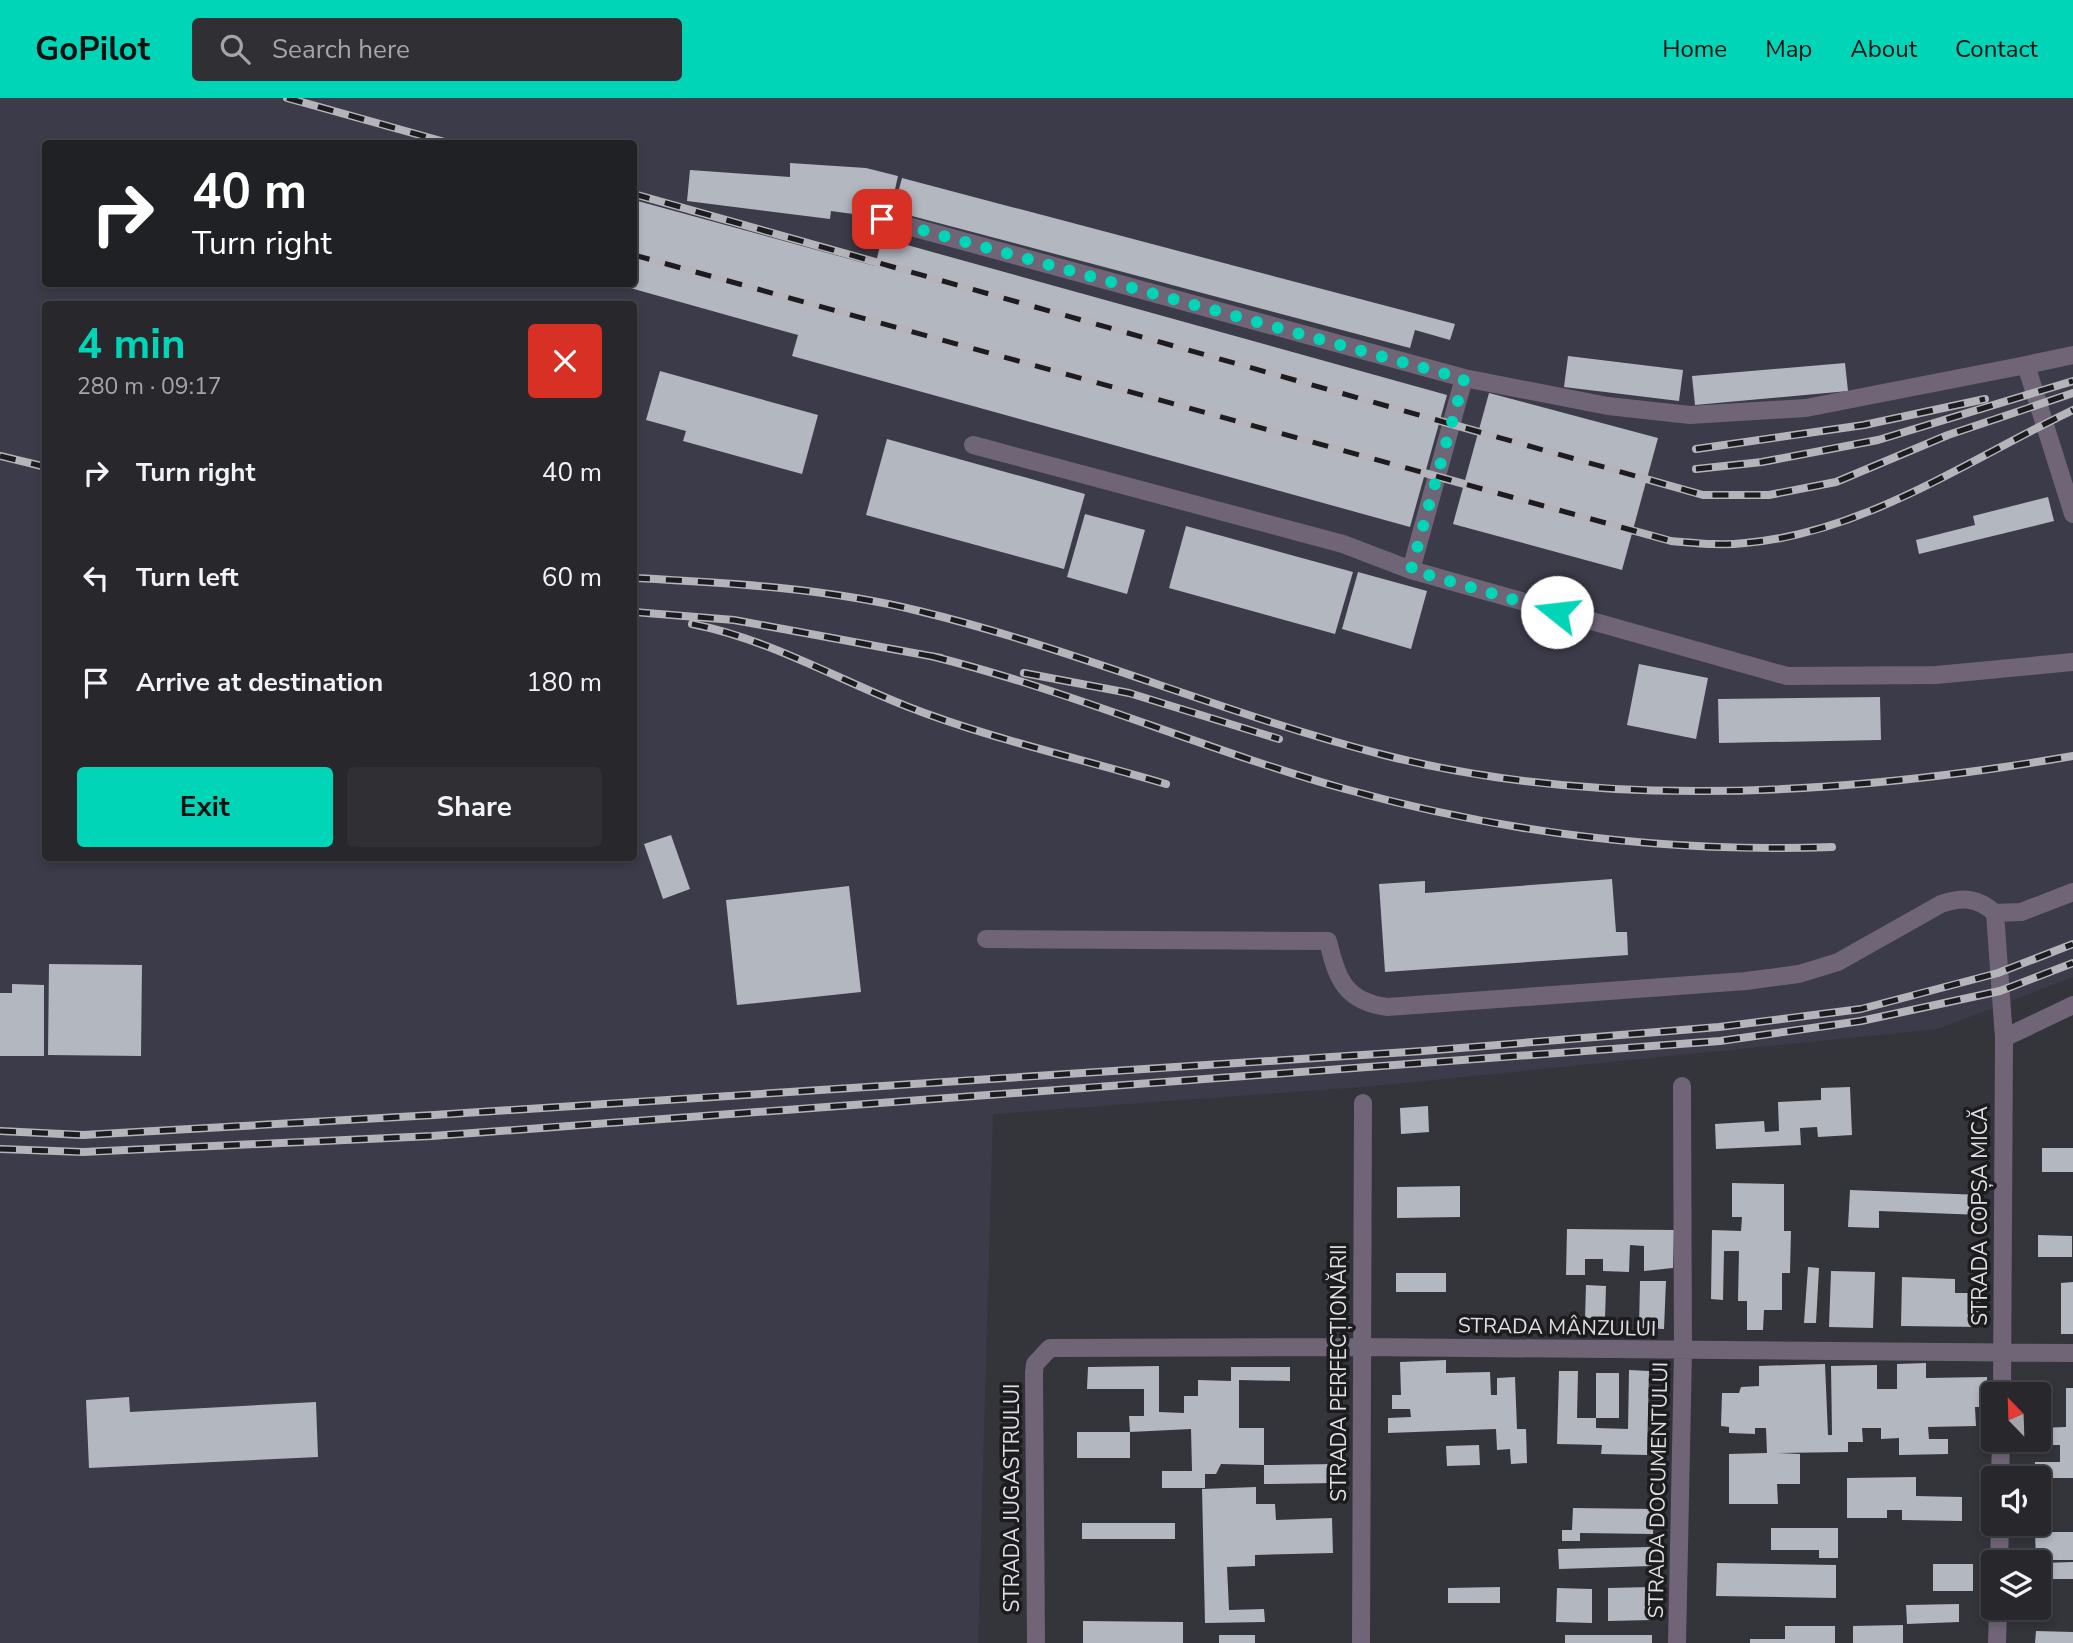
<!DOCTYPE html>
<html lang="en">
<head>
<meta charset="utf-8">
<style>
	:root { --surface:#27272c; --page:#2f2f34; --text:#f1f3f6; --muted:#a4a5a9; --line:#434448; --accent:#00d5b7 }
	body { margin:0; font-family:"Nunito Sans",sans-serif; background:var(--page); color:var(--text); height:100vh; display:flex; flex-direction:column; font-size:26px; white-space:nowrap }
	* { box-sizing:border-box; margin:0 }
	p { font-size:23px; color:var(--muted) }
	.icon { flex:none; width:38px; height:38px; fill:none; stroke:currentColor; stroke-width:2; stroke-linecap:round; stroke-linejoin:round }
	.map { position:relative; flex:1; overflow:hidden }
	.drawer { position:absolute; left:42px; top:203px; width:595px; height:560px; display:flex; flex-direction:column; background:var(--surface); border-radius:7px; box-shadow:0 4px 10px #0003,0 0 0 2px var(--line) }
	.drawer>* { flex:none }
	.top-card { position:absolute; left:42px; top:42px; width:595px; height:147px; border-radius:7px; box-shadow:0 4px 10px #0003,0 0 0 2px var(--line); background:#202124; color:#fff; overflow:hidden }
	.needle { width:46px; rotate:337deg }
	.tools { position:absolute; left:1981px; top:1284px; display:grid; gap:14px }
	.tools a { display:grid; place-items:center; width:70px; height:70px; border-radius:7px; background:var(--surface); box-shadow:0 4px 10px #0003,0 0 0 2px var(--line); font-size:35px }
	.pin { position:absolute; display:grid; place-items:center; width:60px; height:60px; color:#fff; margin:-30px; border-radius:14px; box-shadow:0 4px 10px #0006 }
	.me { position:absolute; width:77px; margin:-38px; rotate:286deg; stroke-linejoin:round; filter:drop-shadow(0 0 5px #0008) }
	.turn { display:flex; align-items:center; gap:24px; height:147px; padding:0 35px; font-size:32px }
	.turn .icon { width:91px; height:91px; stroke-width:2.5 }
	.turn b { display:block; font-size:49px; line-height:60px }
	.round { display:grid; place-items:center; flex:none; width:74px; height:74px; border-radius:7px; background:var(--page) }
	.overview { display:flex; align-items:center; justify-content:space-between; height:119px; padding:0 35px }
	h1 { font-size:42px; font-weight:700; line-height:52px; color:var(--accent) }
	.button { display:flex; gap:14px; margin-top:auto; padding:14px 35px }
	.button a { flex:1; height:80px; border-radius:7px; background:var(--accent); color:#111; font-size:28px; font-weight:700; line-height:80px; text-align:center }
	.button a+a { background:var(--page); color:var(--text) }
	ul { padding:0; list-style:none }
	li { display:flex; align-items:center; gap:21px; height:105px; padding:0 35px }
	li div { flex:1 }
	li b { display:block; font-size:26px }
	li em { font-style:normal }
	header { display:flex; align-items:center; gap:42px; box-sizing:border-box; height:98px; padding:0 35px; background:var(--accent); color:#111 }
	header strong { font-size:33px }
	nav { display:flex; gap:38px; margin-inline-start:auto; font-size:24px }
	.search { width:490px; height:63px; background:var(--page); display:flex; align-items:center; gap:18px; box-sizing:border-box; padding:0 24px; border-radius:7px; color:var(--muted); font-size:26px }
	.map>svg:first-child { display:block }
	.built { fill:#3c3b49; fill-rule:evenodd }
	.building { fill:#b3b7bf }
	.lines { fill:none; stroke-linecap:round; stroke-linejoin:round }
	.minor { stroke:#6f6577; stroke-width:18 }
	.rail-casing { stroke:#b5b4ba; stroke-width:8 }
	.rail { stroke:#1c1c1f; stroke-width:5; stroke-dasharray:16; stroke-linecap:butt }
	.route { stroke:#00d5b7; stroke-width:12; stroke-dasharray:0 21.6 }
	.labels { text-anchor:middle; dominant-baseline:central; stroke-width:7; stroke-linejoin:round; paint-order:stroke }
	.street-label { font-size:21px; fill:#dfdee3; stroke:#1c1c1f }
</style>
</head>
<body>
<header>
<strong>GoPilot</strong>
<div class="search"><svg class="icon" aria-label="search" viewBox="0 0 24 24"><circle cx="10" cy="10" r="6"/><path d="M15 15l6 6"/></svg>Search here</div>
<nav><a>Home</a><a>Map</a><a>About</a><a>Contact</a></nav>
</header>
<div class="map">
<svg width="2073" height="1545" viewBox="0 0 2073 1545">
	<rect width="100%" height="100%" fill="#34343b"/>
	<path class="built" d="M0,0H2073V879L1938,931L1374,988L993,1016L978,1545H0ZM46,46H634V186H46ZM46,206H634V760H46Z"/>
	<path class="building" d="M790,65L866,70L898,78L890,114L855,105L853,116L831,113L830,121L687,103L690,72L790,79Z
		M902,80L1455,226L1450,242L1415,232L1410,250L893,113Z
		M634,102L875,168L882,140L1447,297L1410,429L792,258L798,237L616,186H634Z
		M1568,258L1683,272L1679,303L1564,289Z
		M1845,265L1848,293L1695,307L1692,278Z
		M660,273L818,317L802,376L683,343L686,333L646,322Z
		M1489,295L1658,340L1622,472L1453,426Z
		M887,341L1085,396L1064,471L866,417Z
		M2048,399L2054,423L1919,456L1916,442L1975,427L1973,418Z
		M1085,416L1145,432L1127,496L1067,479Z
		M1186,428L1353,474L1335,536L1169,490Z
		M1358,474L1427,493L1411,551L1342,531Z
		M1639,566L1708,580L1696,641L1627,627Z
		M1880,599L1881,642L1719,645L1718,601Z
		M671,737L690,791L663,801L644,746Z
		M1612,781L1616,834H1627L1628,857L1385,874L1379,786L1425,783V795Z
		M849,788L861,894L737,907L726,802Z
		M49,866L142,867L141,958L48,957Z
		M12,886L44,887V958H0V895H12Z
		M1850,989L1852,1037L1818,1039L1817,1029L1800,1030L1801,1047L1716,1051L1715,1026L1764,1023L1765,1034L1779,1033L1778,1004L1821,1002V990Z
		M1428,1008L1429,1034L1401,1036L1400,1010Z
		M2042,1050H2073V1074H2042Z
		M1732,1085L1784,1086V1133H1791L1790,1175H1782V1212H1764L1763,1232H1747V1203H1738L1739,1153H1724L1723,1202L1711,1201L1712,1132L1741,1133L1742,1119H1732Z
		M1460,1088V1119L1397,1120V1089Z
		M1850,1092L1982,1097L1981,1117L1879,1113V1130L1848,1129Z
		M1567,1131L1674,1132L1673,1170L1644,1173V1148L1630,1147L1629,1174L1603,1173V1161H1585V1177H1566Z
		M2038,1137L2072,1138V1159H2038Z
		M1808,1169L1819,1170L1816,1225H1804Z
		M1831,1173L1875,1174L1873,1230L1829,1229Z
		M1396,1175H1446V1194H1396Z
		M1902,1179L1955,1181V1195H1981L1979,1229L1901,1228Z
		M1640,1183H1666L1664,1231L1639,1230Z
		M2073,1184V1236H2061V1185Z
		M1586,1187L1606,1188L1605,1220H1585Z
		M1446,1262V1275L1490,1274L1491,1297H1497V1280L1515,1279L1517,1331H1526L1527,1365L1511,1366L1510,1351L1497,1352L1496,1331L1388,1335V1320L1411,1319L1410,1311H1392V1297H1401L1400,1264Z
		M1926,1265V1280L1987,1279L1988,1309H1975L1976,1328L1928,1329L1929,1341H1948V1356L1899,1357V1340L1881,1341V1330H1862L1863,1344H1848V1354L1777,1355L1800,1356V1386H1777L1778,1406H1729V1356L1767,1355L1766,1330H1755V1336L1729,1335V1329L1721,1328L1722,1295H1739L1741,1289L1759,1288V1268L1825,1266L1828,1337H1832L1831,1268L1877,1267V1291H1897V1266Z
		M1159,1268V1314L1184,1315V1298H1198V1282L1231,1283V1269H1290V1283L1239,1282V1330H1264V1367L1221,1366L1216,1376H1205V1390H1162V1373H1192L1191,1331L1130,1334L1129,1318H1144V1291H1087L1088,1269Z
		M1629,1272L1649,1273L1647,1357L1601,1356L1602,1347L1557,1346L1559,1273H1578L1577,1320H1596V1330L1628,1331Z
		M1596,1275H1619V1320H1596Z
		M2066,1290H2073V1380H2034L2035,1364H2060V1347H2024V1342H2039V1330L2066,1329Z
		M129,1299L130,1314L316,1304L318,1359L89,1370L86,1302Z
		M1077,1334H1130V1360H1077Z
		M1479,1347L1480,1367L1447,1368L1446,1348Z
		M1336,1366V1385L1264,1386V1367Z
		M1916,1379V1398L1962,1399V1423L1902,1422V1412H1887V1420H1847V1380Z
		M1256,1389V1406H1275L1276,1422L1332,1420L1333,1455L1255,1457V1468L1227,1469L1229,1512L1264,1511L1265,1524L1205,1525L1202,1391Z
		M1573,1410L1654,1411L1653,1436L1580,1435V1443H1562V1432H1572Z
		M1082,1425H1175V1441H1082Z
		M1771,1430H1838V1460H1819V1452H1771Z
		M2035,1434H2073V1462H2036Z
		M1651,1449L1652,1468L1559,1471L1558,1451Z
		M2073,1464V1481H2039V1465Z
		M1717,1465L1836,1467V1500L1716,1498Z
		M1933,1466H1973V1493H1933Z
		M1500,1489V1505H1448V1490Z
		M1652,1489V1522L1608,1523V1490Z
		M1557,1490L1592,1491V1525L1556,1524Z
		M1959,1506V1524L1907,1526L1906,1507Z
		M1083,1523L1183,1524V1545H1083Z
		M1903,1527V1545H1853V1528Z
		M1785,1528H1835V1545H1750V1541H1785Z
		M2036,1533L2073,1534V1545H2035Z
		M1219,1537H1255V1545H1219Z
		M1565,1537H1652V1545H1565Z"/>
	<g class="lines">
		<path class="minor" d="M882,121L1464,280L1608,308L1690,317L1806,310L2026,267L2073,416
			M2026,267L2073,257
			M973,347L1343,446L1411,472L1787,578L1936,577L2073,564
			M1411,472L1464,280
			M1995,815L2021,814L2073,794
			M986,841L1328,843C1337,882 1346,904 1388,909L1746,883L1799,876L1838,864L1941,806C1962,799 1977,799 1995,815L2004,940L2002,1297
			M2004,940L2073,907
			M2000,1381L2001,1342
			M1999,1465L2000,1426
			M1036,1545L1034,1275L1035,1266L1050,1250L1363,1249L2073,1255
			M1361,1545L1363,1005
			M1677,1545L1683,1254L1682,988
			M1997,1545L1998,1510"/>
		<defs>
			<path id="rail" d="M287,0L452,46
				M634,96L1703,397H1769L1836,384L1948,337L2073,295
				M634,157L1671,443C1696,445 1720,448 1745,445C1864,435 1968,362 2073,312
				M1696,351L1864,327L1985,301
				M0,358L46,369
				M1696,371L1762,364L1878,342L2073,283
				M634,480C729,485 826,490 919,513C1076,551 1227,617 1384,657C1603,713 1853,696 2073,658
				M634,514L734,522L941,560
				M692,526C768,541 835,580 906,608C987,640 1082,661 1166,686
				M931,558C1072,593 1205,652 1345,691C1504,735 1667,755 1832,749
				M1024,575L1129,595L1279,641
				M0,1033L83,1037L434,1017L1423,953L1719,929L1861,911L1998,875L2073,846
				M0,1051L83,1054L432,1038L1720,943L1861,923L2000,893L2073,865"/>
		</defs>
		<use href="#rail" class="rail-casing"/>
		<use href="#rail" class="rail"/>
	</g>
	<g class="lines">
		<path class="route" d="M882,121L1464,281L1411,472L1557,514"/>
	</g>
	<g class="labels">
		<g class="street-label">
			<text transform="translate(1980 1118) rotate(-90)">STRADA COPȘA MICĂ</text>
			<text transform="translate(1557 1229) rotate(1)">STRADA MÂNZULUI</text>
			<text transform="translate(1339 1275) rotate(-90)">STRADA PERFECȚIONĂRII</text>
			<text transform="translate(1658 1392) rotate(-89)">STRADA DOCUMENTULUI</text>
			<text transform="translate(1012 1400) rotate(-90)">STRADA JUGASTRULUI</text>
		</g>
	</g>
</svg>
<div class="tools">
<a><svg class="needle" viewBox="-14 -14 28 28"><path d="M0-13l5 13h-10z" fill="#e53935"/><path d="M0 13l5-13h-10z" fill="#a4a5a9"/></svg></a>
<a><svg class="icon" aria-label="sound" viewBox="0 0 24 24"><path d="M4 9h4l5-4v14l-5-4H4zM17 9q2 3 0 6"/></svg></a>
<a><svg class="icon" aria-label="layers" viewBox="0 0 24 24"><path d="M12 4l9 5-9 5-9-5zM3 14l9 5 9-5"/></svg></a>
</div>
<div class="pin" style="left:882px;top:121px;background:#d93025"><svg class="icon" aria-label="arrive" viewBox="0 0 24 24"><path d="M6 21V4h12l-3 4 3 4H6"/></svg></div>
<svg class="me" style="left:1557px;top:514px" viewBox="-20 -20 40 40"><circle r="19" fill="#fff"/><path d="M0-13L10 11 0 6-10 11z" fill="#00d5b7"/></svg>
<div class="top-card">
<div class="turn"><svg class="icon" aria-label="right" viewBox="0 0 24 24"><path d="M7 20v-9h11M14 6l5 5-5 5"/></svg><div><b>40 m</b>Turn right</div></div>
</div>
<section class="drawer">
<div class="overview"><div><h1>4 min</h1><p>280 m · 09:17</p></div><a class="round" style="background:#d93025;color:#fff"><svg class="icon" aria-label="close" viewBox="0 0 24 24"><path d="M6 6l12 12M18 6L6 18"/></svg></a></div>
<ul>
<li><svg class="icon" aria-label="right" viewBox="0 0 24 24"><path d="M7 20v-9h11M14 6l5 5-5 5"/></svg><div><b>Turn right</b></div><em>40 m</em></li>
<li><svg class="icon" aria-label="left" viewBox="0 0 24 24"><path d="M17 20v-9H6M10 6l-5 5 5 5"/></svg><div><b>Turn left</b></div><em>60 m</em></li>
<li><svg class="icon" aria-label="arrive" viewBox="0 0 24 24"><path d="M6 21V4h12l-3 4 3 4H6"/></svg><div><b>Arrive at destination</b></div><em>180 m</em></li>
</ul>
<div class="button"><a>Exit</a><a>Share</a></div>
</section>
</div>
</body>
</html>
